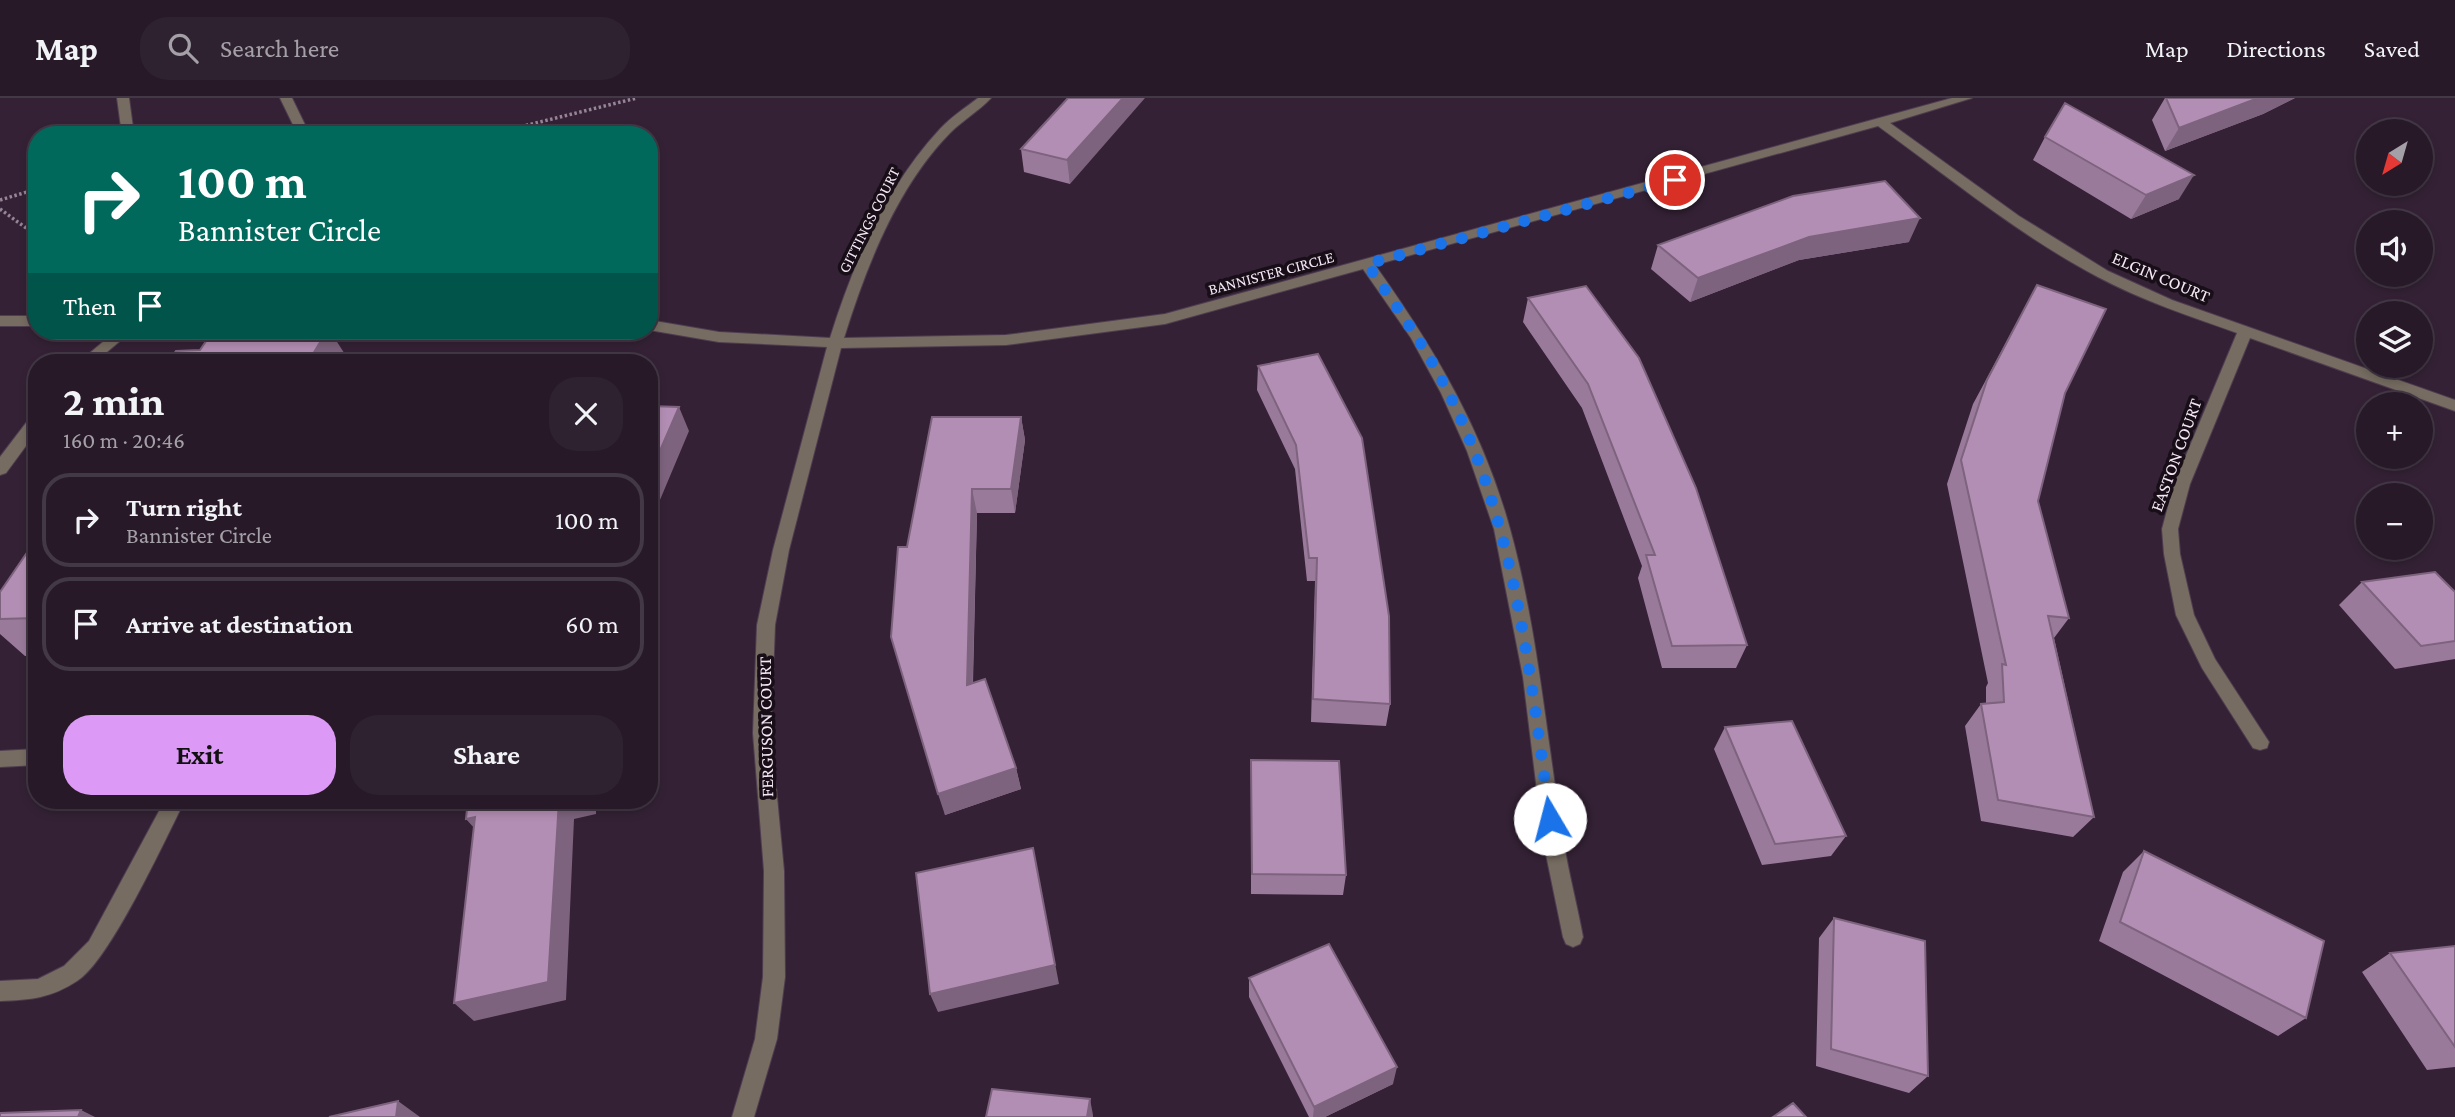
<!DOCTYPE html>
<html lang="en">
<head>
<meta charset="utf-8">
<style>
	:root { --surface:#271928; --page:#2f2230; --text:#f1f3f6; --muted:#a4a0a8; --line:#433845; --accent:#dc99f5 }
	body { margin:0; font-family:"Crimson Pro",serif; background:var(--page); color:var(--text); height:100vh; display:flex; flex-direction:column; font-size:26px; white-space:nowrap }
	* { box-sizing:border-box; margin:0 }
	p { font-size:23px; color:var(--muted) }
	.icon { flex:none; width:38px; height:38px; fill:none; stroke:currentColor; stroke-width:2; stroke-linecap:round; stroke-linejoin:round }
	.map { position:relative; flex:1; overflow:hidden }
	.drawer { position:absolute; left:28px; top:256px; width:630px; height:455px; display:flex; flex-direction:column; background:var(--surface); border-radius:28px; box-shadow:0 4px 10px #0003,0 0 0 2px var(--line) }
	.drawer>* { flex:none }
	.banner { position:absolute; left:28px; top:28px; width:630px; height:214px; border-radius:28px; box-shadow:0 4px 10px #0003,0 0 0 2px var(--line); background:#00695c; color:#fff; overflow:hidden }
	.needle { width:46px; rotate:217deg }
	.controls { position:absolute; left:2356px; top:21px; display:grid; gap:14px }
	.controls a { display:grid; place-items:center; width:77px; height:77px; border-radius:50%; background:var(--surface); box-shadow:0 4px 10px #0003,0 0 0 2px var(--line); font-size:35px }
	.pin { position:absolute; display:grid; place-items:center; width:60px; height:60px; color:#fff; margin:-30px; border:4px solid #fff; border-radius:50%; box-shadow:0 2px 7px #0007 }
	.me { position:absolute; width:77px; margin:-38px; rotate:352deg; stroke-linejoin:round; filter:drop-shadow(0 0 5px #0008) }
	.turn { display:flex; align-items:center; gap:24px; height:147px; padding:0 35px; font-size:32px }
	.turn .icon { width:91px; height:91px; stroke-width:2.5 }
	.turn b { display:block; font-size:49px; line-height:60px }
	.then { display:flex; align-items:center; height:66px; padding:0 35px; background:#0003; gap:14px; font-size:26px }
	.round { display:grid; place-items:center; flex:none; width:74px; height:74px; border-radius:28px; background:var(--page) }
	.head { display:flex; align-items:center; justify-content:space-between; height:119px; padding:0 35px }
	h1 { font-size:42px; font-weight:700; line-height:52px }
	.button { display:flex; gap:14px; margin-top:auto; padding:14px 35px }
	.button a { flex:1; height:80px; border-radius:28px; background:var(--accent); color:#111; font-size:28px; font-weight:700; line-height:80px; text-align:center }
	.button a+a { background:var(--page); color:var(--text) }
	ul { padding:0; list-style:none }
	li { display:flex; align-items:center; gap:21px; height:94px; margin:0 14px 10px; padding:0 21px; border:4px solid var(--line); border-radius:28px }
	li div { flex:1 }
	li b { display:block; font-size:26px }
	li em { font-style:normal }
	header { display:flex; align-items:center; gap:42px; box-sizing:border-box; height:98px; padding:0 35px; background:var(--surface); border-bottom:2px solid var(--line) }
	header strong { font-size:33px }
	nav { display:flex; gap:38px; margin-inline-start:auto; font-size:24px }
	.search { width:490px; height:63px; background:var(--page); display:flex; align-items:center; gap:18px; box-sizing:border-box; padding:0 24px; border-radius:28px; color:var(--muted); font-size:26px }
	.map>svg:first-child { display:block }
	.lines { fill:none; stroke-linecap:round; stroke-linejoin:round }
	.minor-casing { stroke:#4f3d50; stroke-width:2 }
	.path { stroke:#958596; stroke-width:3.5; stroke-dasharray:2.5 2.5; stroke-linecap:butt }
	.minor { fill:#766c61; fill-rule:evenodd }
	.wall { fill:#9a7a9b }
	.shaded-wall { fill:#7d637e }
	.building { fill:#b38eb4; stroke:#7d637e; stroke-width:2 }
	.route { stroke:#1a73e8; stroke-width:12; stroke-dasharray:0 21.6 }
	.labels { text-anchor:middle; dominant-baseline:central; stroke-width:7; stroke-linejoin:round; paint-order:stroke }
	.far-street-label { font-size:16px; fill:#f5e7f5; stroke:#170e17 }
	.street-label { font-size:18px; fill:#f5e7f5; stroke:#170e17 }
</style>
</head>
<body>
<header>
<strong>Map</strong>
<div class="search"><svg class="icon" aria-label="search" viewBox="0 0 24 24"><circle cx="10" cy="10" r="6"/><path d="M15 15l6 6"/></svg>Search here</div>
<nav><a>Map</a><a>Directions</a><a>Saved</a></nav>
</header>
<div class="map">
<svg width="2455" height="1019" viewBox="0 0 2455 1019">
	<rect width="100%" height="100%" fill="#342135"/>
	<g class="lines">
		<defs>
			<path id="minor" d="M117,0H129L134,37H122Z
				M280,0H292L310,37H298Z
				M978,0H991C979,13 963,22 950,35C897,89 866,169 844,240L1006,237L1165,216L1952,0H1972L1890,25L2019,118L2108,173L2172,202L2455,302V313L2250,240L2190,386L2178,431L2180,456L2194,517L2215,561L2269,644L2267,650L2260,652L2253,650L2202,570L2176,517L2164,456L2162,431L2174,386L2237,235C2190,218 2143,203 2098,179C2020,138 1950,80 1878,28L1375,167C1434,250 1483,332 1510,431C1538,532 1546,637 1563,740C1568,773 1577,806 1583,839L1580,846L1573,849L1566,846L1563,839L1543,742L1523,579L1494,431L1467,353L1441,295L1411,240L1363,171L1165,226L1006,247L841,250L789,452L775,527L771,635L784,773L785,879L777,941L754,1019H732L755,941L763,879L764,773L753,635L757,527L773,452L827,249L719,244L649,232V222L719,234L830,240C853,166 886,89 940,31C951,19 965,10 978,0Z
				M0,218H37V228H0Z
				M116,233H132L95,264H79Z
				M37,316V333L6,375L0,377V359L32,317Z
				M37,651V667L0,669V653Z
				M165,702H185C166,740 109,864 77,883C51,900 31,902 0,903V883L38,881L64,868L89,843Z"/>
		</defs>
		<use href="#minor" class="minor-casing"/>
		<path class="path" d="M487,37L637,0
			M0,102L37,91
			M0,111L37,138"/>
		<use href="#minor" class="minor"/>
	</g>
	<path class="wall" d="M1068,0L1070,86L1024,74L1021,51Z
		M2165,0H2295L2263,16L2165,53L2152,22Z
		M2045,39L2179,101L2131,121L2033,62Z
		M1909,144L1799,162L1690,204L1651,171L1658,147Z
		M2037,187L2065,295L2038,403L2069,520L2054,540L2094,719L2073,739L1981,723L1965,628L1981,606H1986V589L1988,585L1947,386L1973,306Z
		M1586,188L1747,547L1736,570H1662L1638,480L1642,468L1582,310L1523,224L1528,200Z
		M1318,256L1390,606L1386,628L1311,624L1315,483H1307L1295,371L1257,292L1258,268Z
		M1021,319L1025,342L1015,415H977L973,585L1016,670L1021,691L945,717L907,449Z
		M2362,484L2455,494V561L2395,571L2339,507Z
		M37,520V558H25L0,536V521Z
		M1725,629L1846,738L1831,758L1762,767L1714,651Z
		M1251,662L1346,777L1343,797L1251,796Z
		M2144,753L2306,920L2278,938L2099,843L2123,774Z
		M1834,820L1928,978L1909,995L1816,968L1819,840Z
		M2455,848V969L2427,972L2362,874L2390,855Z
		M1249,880L1393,986L1325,1019H1309L1249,899Z"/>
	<path class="shaded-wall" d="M1123,0H1145L1070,86L1067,62Z
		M2258,0H2295L2263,16L2165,53L2179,30Z
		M2194,77L2179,101L2131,121L2146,97Z
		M1920,120L1909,144L1799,162L1690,204L1698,180L1809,139Z
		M327,233H330L350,264H308Z
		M679,309L689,333L649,428V378Z
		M1021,319L1025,342L1015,415L1011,391Z
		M972,391L977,415L972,609L967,587Z
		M1016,670L1021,691L945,717L938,696Z
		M559,702H596V716L574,721L566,902L474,923L454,905Z
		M475,719L484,741L466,721Z
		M1033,750L1059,886L938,914L930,896Z
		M1397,969L1393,986L1325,1019H1313L1314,1009Z
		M1090,1001L1093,1017V1019H1087Z
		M398,1003L420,1019H396Z
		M81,1012L95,1019H78Z"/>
	<path class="building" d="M1068,0H1123L1067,62L1021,51Z
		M2166,0H2258L2179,30Z
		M2065,5L2194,77L2146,97L2045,39Z
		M1885,83L1920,120L1809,139L1698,180L1658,147L1793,98Z
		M2037,187L2106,211L2065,295L2038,403L2069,520L2048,518L2094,719L1998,702L1981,606L2004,604L2002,566L2006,567L1961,362L1987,282Z
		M1586,188L1639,260L1696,390L1747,547L1672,548L1646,457H1655L1588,286L1528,200Z
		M213,233H327L308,264H168L176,253L200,252Z
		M1318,256L1362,340L1389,518L1390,606L1313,601L1317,460H1309L1296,347L1258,268Z
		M649,308L679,309L649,378Z
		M932,319H1021L1011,391H972L967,587L985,581L1016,670L938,696L891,539L898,449H907Z
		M37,440V520L0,521V494Z
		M2435,474L2455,494V543L2421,548L2362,484Z
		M1792,623L1846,738L1775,746L1725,629Z
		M1251,662L1339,663L1346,777L1252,776Z
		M468,702H559L548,884L454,905L475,719L466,721Z
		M1033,750L1055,867L930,896L916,775Z
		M2144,753L2324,843L2306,920L2120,824Z
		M1834,820L1925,843L1928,978L1831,951Z
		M1329,846L1397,969L1314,1009L1249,880Z
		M2455,848V949L2390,855Z
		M992,991L1090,1001L1087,1019H986Z
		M398,1003L396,1019H329Z
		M1793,1005L1806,1019H1773Z
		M81,1012L78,1019H0V1015Z"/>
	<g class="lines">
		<path class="route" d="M1550,721C1530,576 1516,429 1449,296C1426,249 1396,208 1367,166L1675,82"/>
	</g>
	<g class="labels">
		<g class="far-street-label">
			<text transform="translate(869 122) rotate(-63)">GITTINGS COURT</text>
			<text transform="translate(1271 175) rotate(-15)">BANNISTER CIRCLE</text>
		</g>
		<g class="street-label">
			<text transform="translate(2161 179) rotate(23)">ELGIN COURT</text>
			<text transform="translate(2176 357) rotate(-70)">EASTON COURT</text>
			<text transform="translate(766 629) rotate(-91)">FERGUSON COURT</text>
		</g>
	</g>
</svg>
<div class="controls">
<a><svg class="needle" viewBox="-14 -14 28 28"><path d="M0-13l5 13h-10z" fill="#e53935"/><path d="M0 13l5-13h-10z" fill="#a4a0a8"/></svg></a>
<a><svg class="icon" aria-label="sound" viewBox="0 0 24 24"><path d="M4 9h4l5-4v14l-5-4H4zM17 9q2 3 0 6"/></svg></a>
<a><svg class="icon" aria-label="layers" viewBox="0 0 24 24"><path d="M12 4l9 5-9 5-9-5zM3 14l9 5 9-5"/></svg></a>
<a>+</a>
<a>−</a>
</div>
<div class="pin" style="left:1675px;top:82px;background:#d93025"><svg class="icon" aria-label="arrive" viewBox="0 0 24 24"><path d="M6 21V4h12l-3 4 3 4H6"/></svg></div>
<svg class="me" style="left:1550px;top:721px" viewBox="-20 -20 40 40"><circle r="19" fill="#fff"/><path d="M0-13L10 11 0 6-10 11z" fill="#1a73e8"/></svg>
<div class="banner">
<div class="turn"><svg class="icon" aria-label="right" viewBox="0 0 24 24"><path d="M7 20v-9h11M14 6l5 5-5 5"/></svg><div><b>100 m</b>Bannister Circle</div></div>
<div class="then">Then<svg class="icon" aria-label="arrive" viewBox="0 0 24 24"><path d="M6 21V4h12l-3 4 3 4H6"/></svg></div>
</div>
<section class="drawer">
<div class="head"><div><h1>2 min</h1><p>160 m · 20:46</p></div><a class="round"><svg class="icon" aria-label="close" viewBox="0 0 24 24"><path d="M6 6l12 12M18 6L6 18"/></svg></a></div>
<ul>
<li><svg class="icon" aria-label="right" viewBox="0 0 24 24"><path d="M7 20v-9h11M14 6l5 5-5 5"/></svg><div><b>Turn right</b><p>Bannister Circle</p></div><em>100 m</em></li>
<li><svg class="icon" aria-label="arrive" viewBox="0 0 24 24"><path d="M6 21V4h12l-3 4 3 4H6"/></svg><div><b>Arrive at destination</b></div><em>60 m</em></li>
</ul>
<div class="button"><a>Exit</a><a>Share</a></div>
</section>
</div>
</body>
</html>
